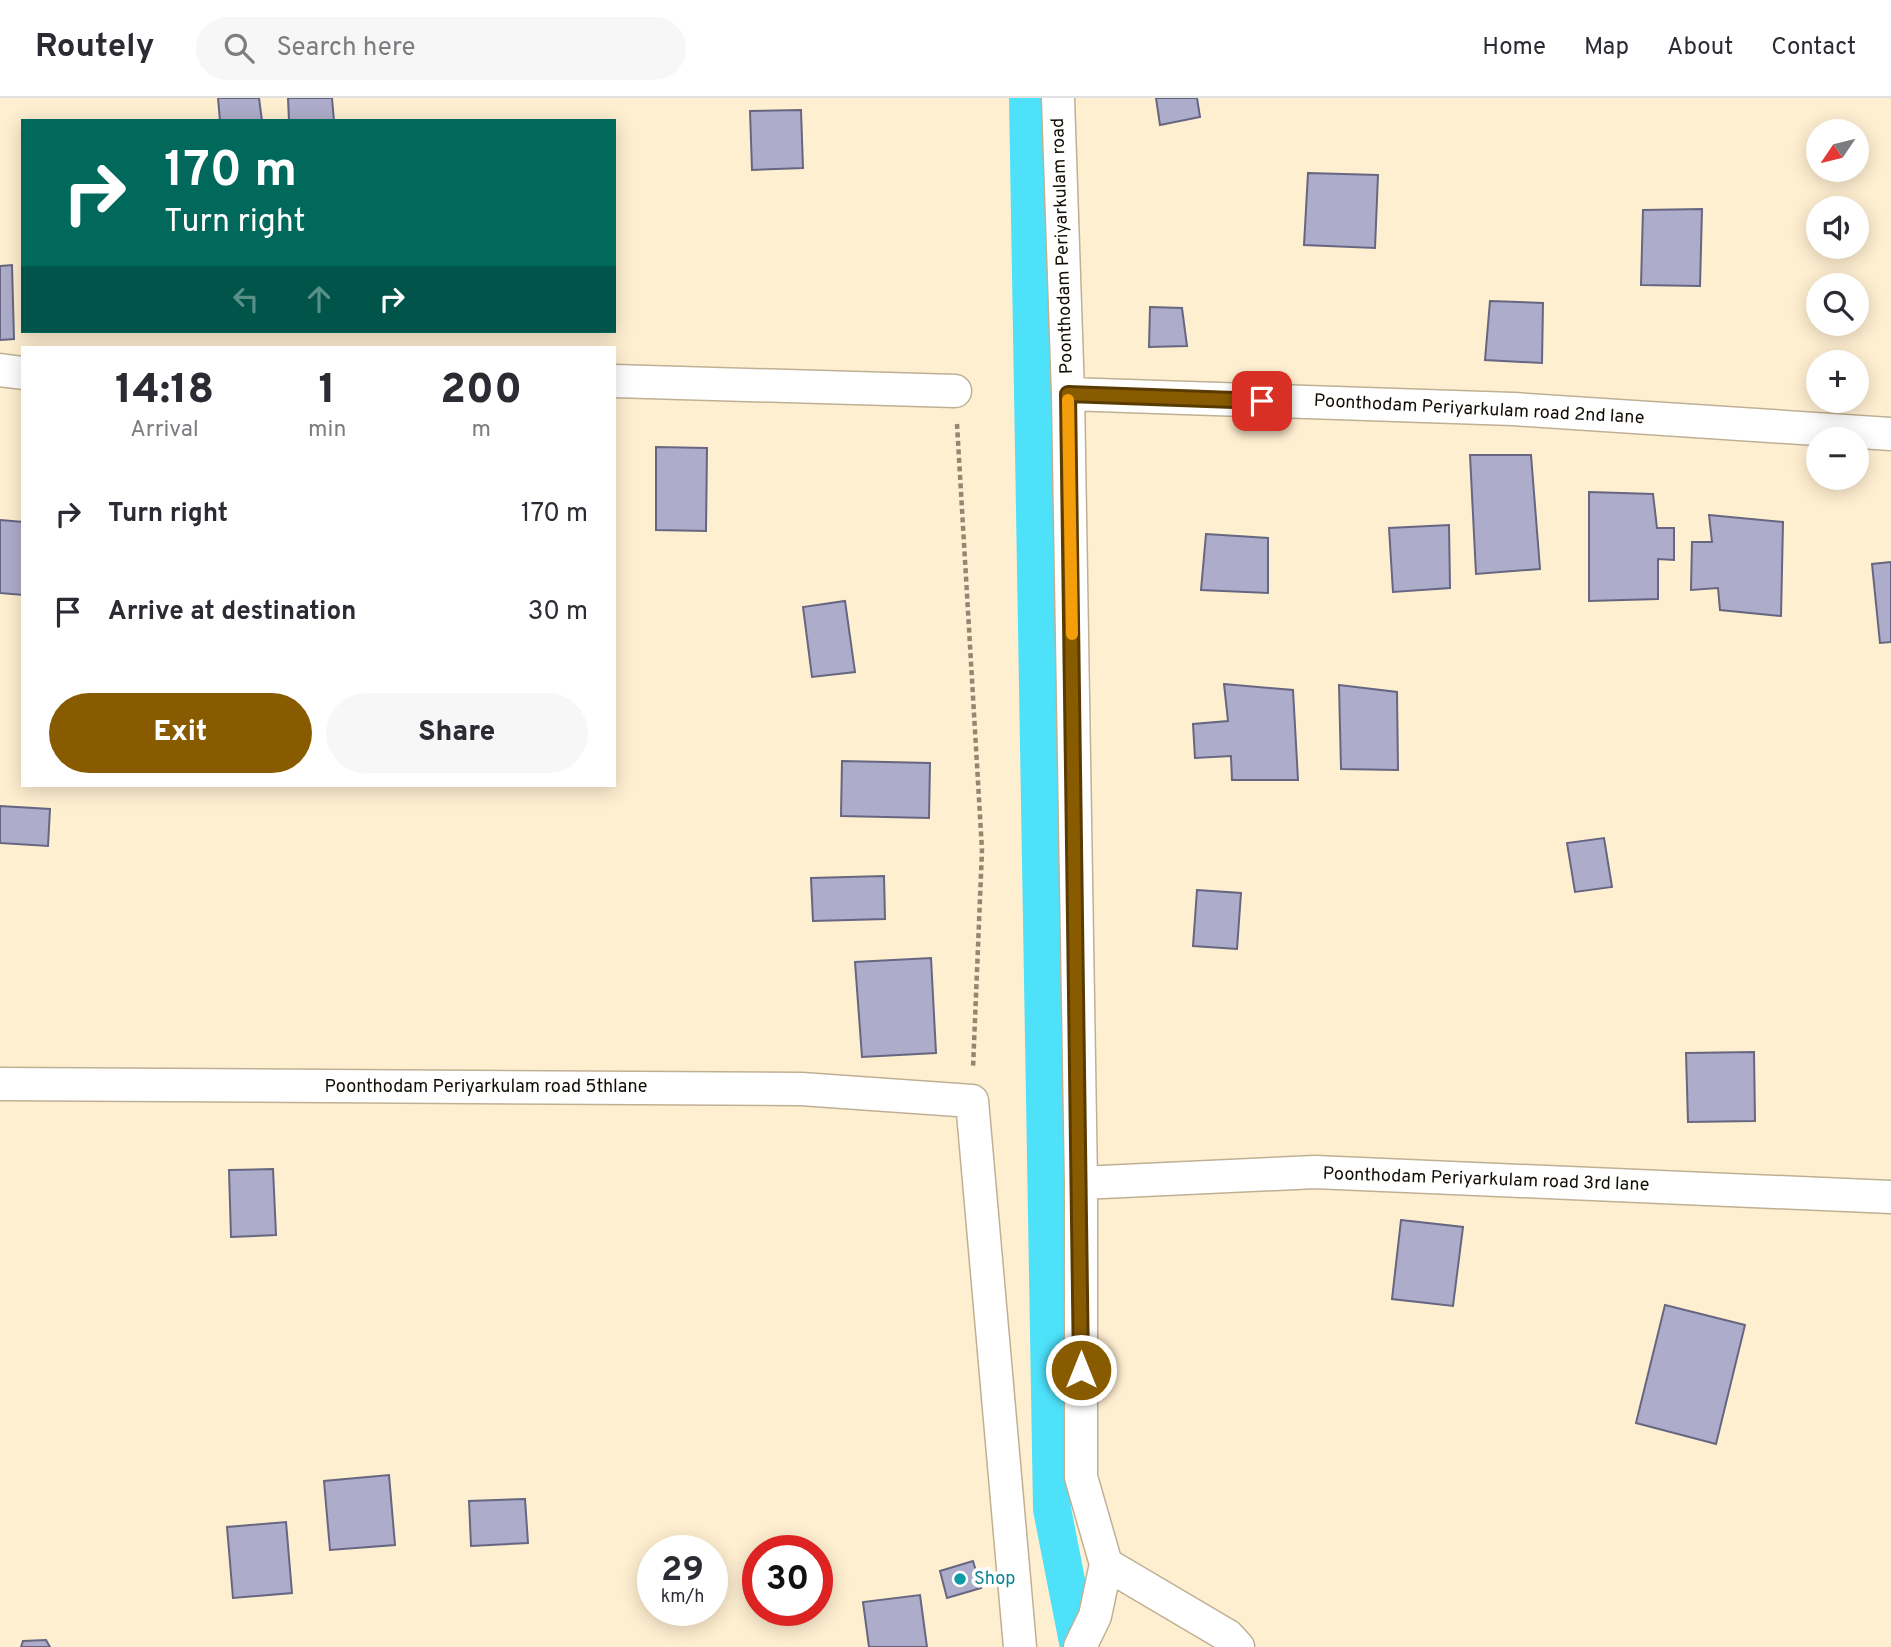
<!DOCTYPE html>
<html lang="en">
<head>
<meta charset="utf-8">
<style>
	:root { --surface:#fff; --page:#f7f7f7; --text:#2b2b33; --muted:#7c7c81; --line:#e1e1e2; --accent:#895b00 }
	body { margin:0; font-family:Overpass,sans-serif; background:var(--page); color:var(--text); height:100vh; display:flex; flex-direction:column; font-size:26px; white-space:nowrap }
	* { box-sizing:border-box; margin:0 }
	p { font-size:23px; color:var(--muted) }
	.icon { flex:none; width:38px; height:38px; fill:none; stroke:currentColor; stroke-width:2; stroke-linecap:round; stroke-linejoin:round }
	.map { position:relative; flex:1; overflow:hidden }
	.sheet { position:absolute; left:21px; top:248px; width:595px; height:441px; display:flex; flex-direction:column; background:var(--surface); border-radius:0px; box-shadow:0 4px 18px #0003 }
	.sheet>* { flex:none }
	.top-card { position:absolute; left:21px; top:21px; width:595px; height:214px; border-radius:0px; box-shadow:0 4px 18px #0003; background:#00695c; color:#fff; overflow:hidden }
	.needle { width:46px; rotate:235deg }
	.controls { position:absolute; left:1806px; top:21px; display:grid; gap:14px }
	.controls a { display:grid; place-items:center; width:63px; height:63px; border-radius:50%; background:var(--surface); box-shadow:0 4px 18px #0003; font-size:35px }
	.speed { position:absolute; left:637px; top:1437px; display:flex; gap:14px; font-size:35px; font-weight:700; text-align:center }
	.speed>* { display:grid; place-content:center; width:91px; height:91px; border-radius:50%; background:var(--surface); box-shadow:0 4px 18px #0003; line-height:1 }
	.speed small { font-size:18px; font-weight:400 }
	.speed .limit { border:10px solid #d22; background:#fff; color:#111 }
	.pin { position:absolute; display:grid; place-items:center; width:60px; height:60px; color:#fff; margin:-30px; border-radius:14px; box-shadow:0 4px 10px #0006 }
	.me { position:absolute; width:77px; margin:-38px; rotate:0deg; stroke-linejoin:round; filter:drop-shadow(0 0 5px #0008) }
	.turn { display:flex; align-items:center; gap:24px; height:147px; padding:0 28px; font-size:32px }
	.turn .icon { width:91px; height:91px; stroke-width:2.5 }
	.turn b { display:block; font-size:49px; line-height:60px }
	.lanes { display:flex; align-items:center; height:66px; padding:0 28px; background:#0003; justify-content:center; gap:35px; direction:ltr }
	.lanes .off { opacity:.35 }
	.eta { display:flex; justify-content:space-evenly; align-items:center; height:119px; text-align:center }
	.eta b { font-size:42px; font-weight:800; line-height:49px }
	.button { display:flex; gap:14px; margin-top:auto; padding:14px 28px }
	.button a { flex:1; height:80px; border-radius:42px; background:var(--accent); color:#fff; font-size:28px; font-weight:800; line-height:80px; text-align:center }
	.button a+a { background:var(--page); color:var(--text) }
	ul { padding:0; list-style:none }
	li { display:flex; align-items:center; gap:21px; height:98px; padding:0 28px }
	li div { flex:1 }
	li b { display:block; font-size:26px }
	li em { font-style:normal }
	header { display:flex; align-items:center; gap:42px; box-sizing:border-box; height:98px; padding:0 35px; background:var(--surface); border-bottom:2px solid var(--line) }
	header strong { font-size:33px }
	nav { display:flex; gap:38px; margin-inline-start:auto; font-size:24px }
	.search { width:490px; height:63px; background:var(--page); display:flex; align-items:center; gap:18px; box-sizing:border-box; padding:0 24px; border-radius:38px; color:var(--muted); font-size:26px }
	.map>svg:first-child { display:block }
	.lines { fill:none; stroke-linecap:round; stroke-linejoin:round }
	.canal { stroke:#4ee1fa; stroke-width:38 }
	.building { fill:#adadcb; stroke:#666681; stroke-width:2 }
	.minor-casing { stroke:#bfb094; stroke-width:35 }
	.path { stroke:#928773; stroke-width:4.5; stroke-dasharray:5 3.5; stroke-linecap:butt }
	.minor { stroke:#fff; stroke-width:32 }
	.route-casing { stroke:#593b00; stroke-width:18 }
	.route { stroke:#895b00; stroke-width:12 }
	.slow { stroke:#f59e0b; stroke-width:12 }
	.culture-dot { fill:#0f9aa8; stroke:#fff; stroke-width:2.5 }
	.labels { text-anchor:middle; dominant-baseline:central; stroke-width:7; stroke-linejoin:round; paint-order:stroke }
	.street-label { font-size:18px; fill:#130e05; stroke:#fff }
	.culture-label { font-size:18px; fill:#0d838f; stroke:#fff; text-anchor:start }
</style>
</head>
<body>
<header>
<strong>Routely</strong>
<div class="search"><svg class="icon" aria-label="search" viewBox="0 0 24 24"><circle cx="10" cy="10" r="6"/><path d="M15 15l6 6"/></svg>Search here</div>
<nav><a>Home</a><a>Map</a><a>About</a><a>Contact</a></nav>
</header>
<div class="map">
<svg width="1891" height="1549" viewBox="0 0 1891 1549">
	<rect width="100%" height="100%" fill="#ffefd1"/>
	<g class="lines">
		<path class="canal" d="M1028,0L1052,1411L1079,1549"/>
	</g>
	<path class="building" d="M218,0H259L262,23H220Z
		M288,0H332L334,23H289Z
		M1156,0H1197L1200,19L1160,27Z
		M801,12L803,70L752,72L750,13Z
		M1308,75L1378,77L1375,150L1304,147Z
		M1702,111L1700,188L1641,187L1643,112Z
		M12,167L14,241L0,242V168Z
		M1490,203L1543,205L1542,265L1485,262Z
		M1150,209L1182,210L1187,248L1149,249Z
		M656,349L707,350L706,433L656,432Z
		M1470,357H1531L1540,471L1476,476Z
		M1589,394L1653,396L1657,430H1674V462L1658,461V501L1589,503Z
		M1709,417L1783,424L1781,518L1720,512L1718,490L1691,492L1692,444H1712Z
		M0,422L23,424V497L0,495Z
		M1449,427L1450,490L1393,494L1389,430Z
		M1206,436L1268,440V495L1201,492Z
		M1891,464V544L1880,545L1872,466Z
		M845,503L855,574L812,579L803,509Z
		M1224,586L1293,592L1298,682H1232L1231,658L1195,660L1193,626L1228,623Z
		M1339,587L1397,594L1398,672L1341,671Z
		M842,663L930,665L929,720L841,718Z
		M0,708L50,711L48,748L0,745Z
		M1604,740L1612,789L1575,794L1567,745Z
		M884,778L885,821L813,823L811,780Z
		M1197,792L1241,795L1237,851L1193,848Z
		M931,860L936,955L862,959L855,864Z
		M1754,954L1755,1023L1688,1024L1686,955Z
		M273,1071L276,1137L231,1139L229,1072Z
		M1401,1122L1463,1129L1453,1208L1392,1201Z
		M1665,1207L1745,1227L1716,1346L1636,1325Z
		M389,1377L395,1447L330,1452L324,1383Z
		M525,1401L528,1445L471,1448L469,1403Z
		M286,1424L292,1495L233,1500L227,1429Z
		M973,1463L981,1490L947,1500L940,1473Z
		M920,1497L927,1549H869L863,1504Z
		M46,1542L50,1549H21L23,1543Z"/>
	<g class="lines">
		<defs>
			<path id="minor" d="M1058,0L1068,296L1081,1085V1379L1106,1466L1095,1518L1080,1549
				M0,272L23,275
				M614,283L955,293
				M1068,296L1513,311L1891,336
				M0,986L801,991L972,1003L1020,1549
				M1081,1085L1315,1074L1891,1099
				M1106,1466L1228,1538L1238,1549"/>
		</defs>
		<use href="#minor" class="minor-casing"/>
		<path class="path" d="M957,326L982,752L973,970"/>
		<use href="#minor" class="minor"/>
	</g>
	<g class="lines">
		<defs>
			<path id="route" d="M1081,1272L1068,296L1262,303"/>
		</defs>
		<use href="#route" class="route-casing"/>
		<use href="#route" class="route"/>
		<path class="slow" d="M1068,302L1072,536"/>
	</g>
	<circle class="culture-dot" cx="960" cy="1481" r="7"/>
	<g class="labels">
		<g class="street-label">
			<text transform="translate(1063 148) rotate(-92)">Poonthodam Periyarkulam road</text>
			<text transform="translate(1479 312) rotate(3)">Poonthodam Periyarkulam road 2nd lane</text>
			<text x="486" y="989">Poonthodam Periyarkulam road 5thlane</text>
			<text transform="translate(1486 1082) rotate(2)">Poonthodam Periyarkulam road 3rd lane</text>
		</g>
		<g class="culture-label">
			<text x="974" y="1481">Shop</text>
		</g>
	</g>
</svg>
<div class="controls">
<a><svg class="needle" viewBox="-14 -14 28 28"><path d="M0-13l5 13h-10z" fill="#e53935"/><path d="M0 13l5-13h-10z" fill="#7c7c81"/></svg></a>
<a><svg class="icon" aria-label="sound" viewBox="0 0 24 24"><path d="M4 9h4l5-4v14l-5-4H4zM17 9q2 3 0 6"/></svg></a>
<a><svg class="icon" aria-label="search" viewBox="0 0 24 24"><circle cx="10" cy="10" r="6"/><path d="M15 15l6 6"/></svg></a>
<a>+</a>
<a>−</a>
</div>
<div class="speed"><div>29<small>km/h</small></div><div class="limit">30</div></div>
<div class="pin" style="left:1262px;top:303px;background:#d93025"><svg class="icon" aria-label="arrive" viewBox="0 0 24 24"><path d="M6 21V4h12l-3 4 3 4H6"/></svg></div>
<svg class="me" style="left:1081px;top:1272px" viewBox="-20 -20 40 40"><circle r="17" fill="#895b00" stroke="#fff" stroke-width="3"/><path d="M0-11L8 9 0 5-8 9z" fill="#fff"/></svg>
<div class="top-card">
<div class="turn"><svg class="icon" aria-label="right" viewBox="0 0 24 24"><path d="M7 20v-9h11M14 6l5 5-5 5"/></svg><div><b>170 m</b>Turn right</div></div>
<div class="lanes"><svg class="icon off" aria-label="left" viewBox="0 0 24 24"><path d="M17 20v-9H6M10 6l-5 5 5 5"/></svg><svg class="icon off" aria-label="ahead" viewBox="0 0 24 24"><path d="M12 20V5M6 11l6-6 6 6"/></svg><svg class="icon" aria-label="right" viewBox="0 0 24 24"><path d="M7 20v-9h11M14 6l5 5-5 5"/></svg></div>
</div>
<section class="sheet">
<div class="eta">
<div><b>14:18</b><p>Arrival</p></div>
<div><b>1</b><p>min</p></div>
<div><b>200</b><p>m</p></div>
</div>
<ul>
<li><svg class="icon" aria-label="right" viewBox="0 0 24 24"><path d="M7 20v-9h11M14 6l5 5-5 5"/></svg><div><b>Turn right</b></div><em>170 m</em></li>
<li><svg class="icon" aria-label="arrive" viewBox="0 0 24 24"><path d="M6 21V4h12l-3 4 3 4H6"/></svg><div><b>Arrive at destination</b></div><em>30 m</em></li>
</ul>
<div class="button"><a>Exit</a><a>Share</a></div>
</section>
</div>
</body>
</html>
